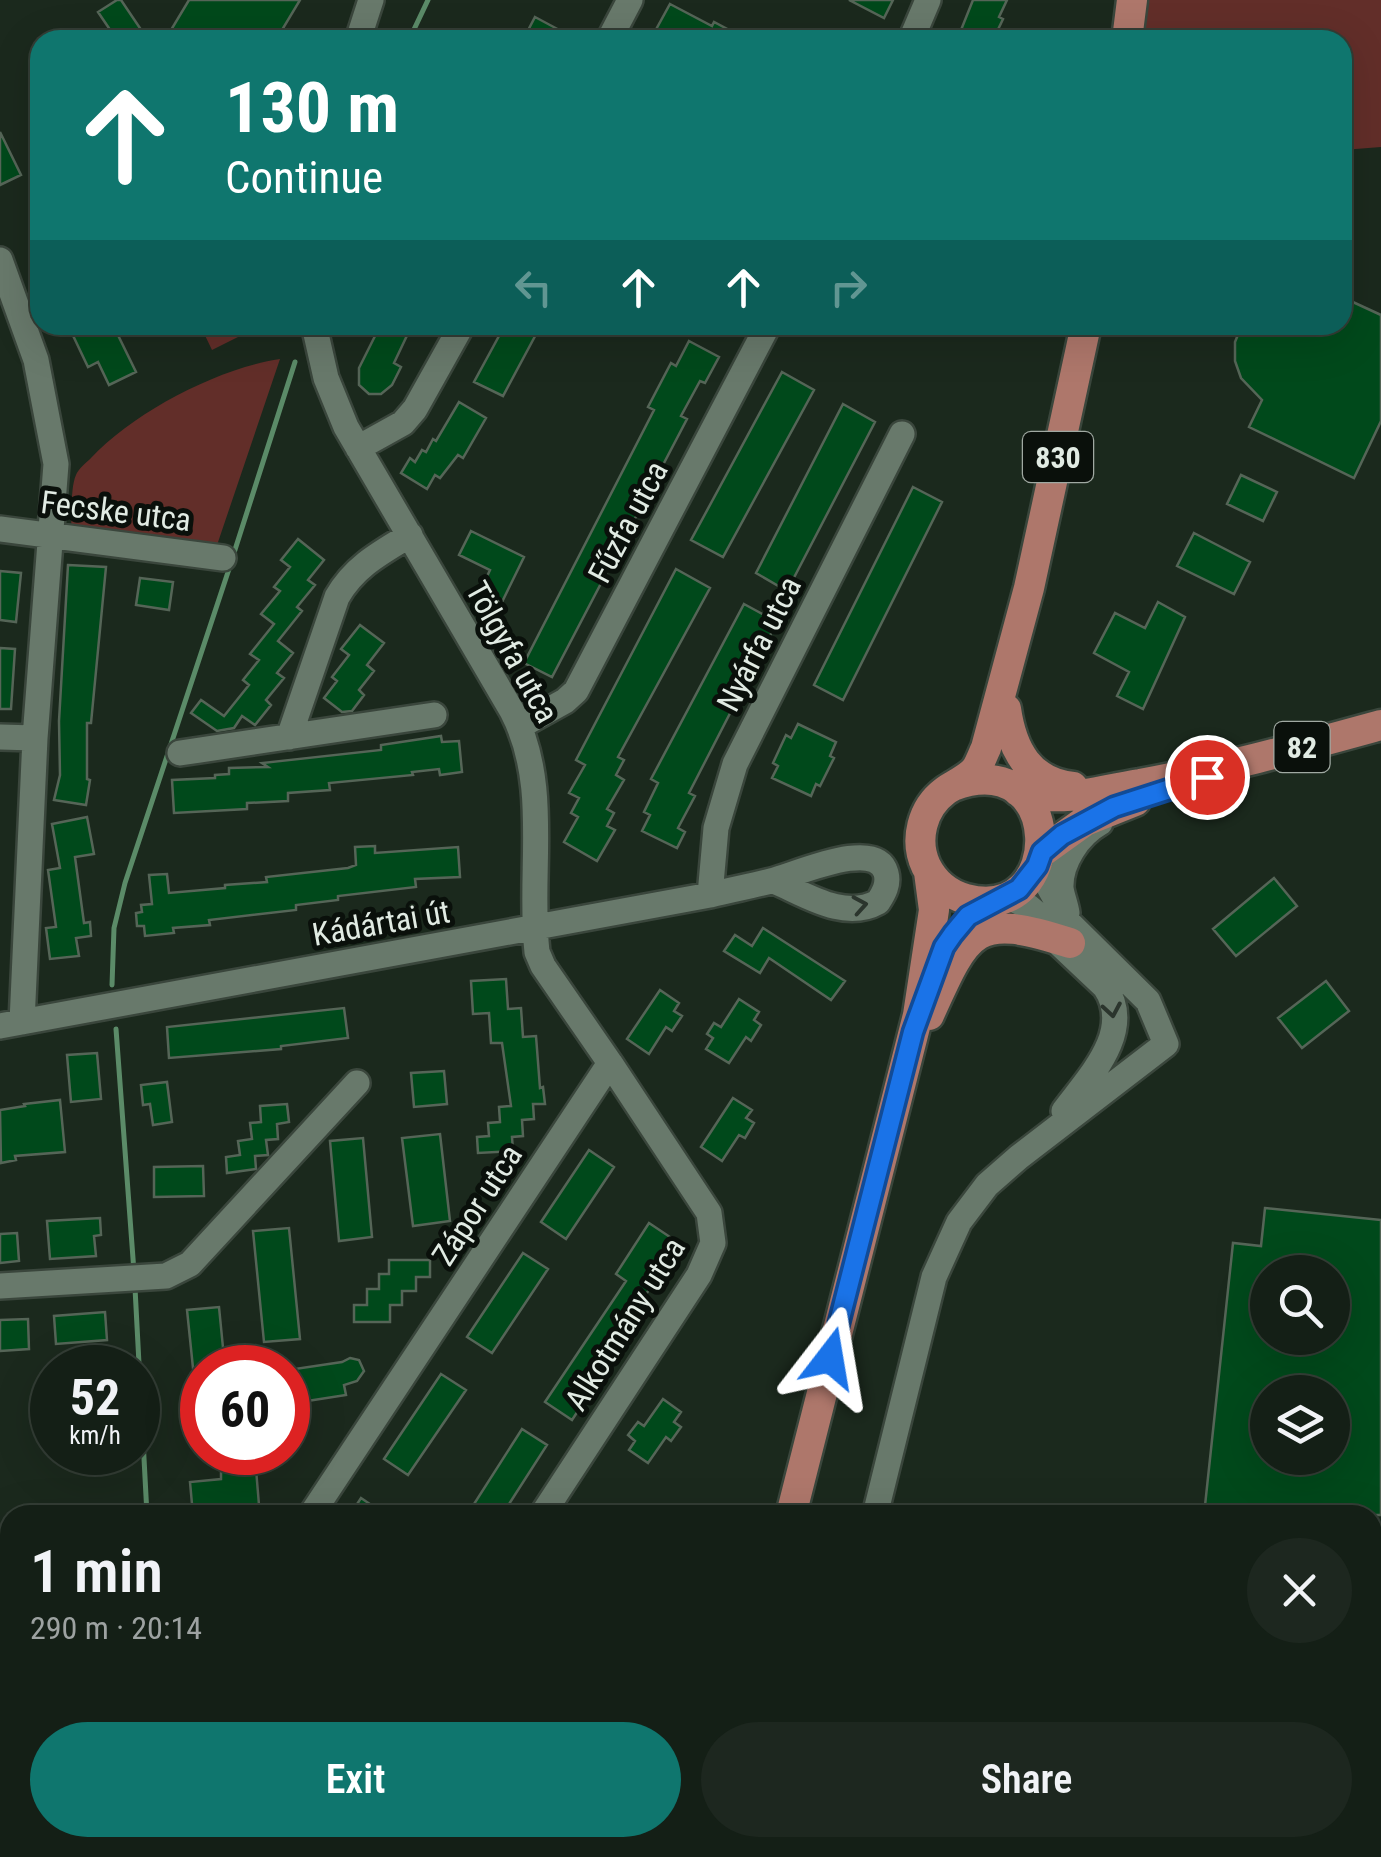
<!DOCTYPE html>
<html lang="en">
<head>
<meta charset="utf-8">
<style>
	:root { --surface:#141f16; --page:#1d271f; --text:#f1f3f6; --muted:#9da2a1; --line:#333d35; --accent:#0f766e }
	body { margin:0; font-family:"Roboto Condensed",sans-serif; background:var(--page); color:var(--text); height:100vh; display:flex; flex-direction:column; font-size:38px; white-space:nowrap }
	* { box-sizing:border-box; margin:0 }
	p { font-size:32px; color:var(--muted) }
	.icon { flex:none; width:55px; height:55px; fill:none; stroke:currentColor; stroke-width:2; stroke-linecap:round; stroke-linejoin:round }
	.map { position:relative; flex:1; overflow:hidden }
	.drawer { position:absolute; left:0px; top:1505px; width:1382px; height:352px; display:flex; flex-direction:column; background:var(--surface); border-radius:30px 30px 0 0; box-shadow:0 10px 40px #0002,0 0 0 2px var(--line) }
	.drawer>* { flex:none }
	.hud { position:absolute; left:30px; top:30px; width:1322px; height:305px; border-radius:30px; box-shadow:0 10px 40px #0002,0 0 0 2px var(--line); background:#0f766e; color:#fff; overflow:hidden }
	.buttons { position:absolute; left:1250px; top:1255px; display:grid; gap:20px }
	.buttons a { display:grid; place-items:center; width:100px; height:100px; border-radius:50%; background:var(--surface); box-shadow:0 10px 40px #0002,0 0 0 2px var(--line); font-size:50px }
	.speed { position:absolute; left:30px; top:1345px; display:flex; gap:20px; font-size:50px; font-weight:700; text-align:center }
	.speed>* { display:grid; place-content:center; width:130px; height:130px; border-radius:50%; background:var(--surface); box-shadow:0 10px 40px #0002,0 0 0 2px var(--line); line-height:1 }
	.speed small { font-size:25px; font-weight:400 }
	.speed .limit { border:15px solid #d22; background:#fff; color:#111 }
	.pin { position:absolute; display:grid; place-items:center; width:85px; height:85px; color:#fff; margin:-42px; border:5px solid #fff; border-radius:50%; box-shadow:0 2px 10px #0007 }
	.me { position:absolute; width:110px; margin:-55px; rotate:14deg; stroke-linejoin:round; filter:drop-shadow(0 0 8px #0008) }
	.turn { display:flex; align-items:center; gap:35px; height:210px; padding:0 30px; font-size:45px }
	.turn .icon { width:130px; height:130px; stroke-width:2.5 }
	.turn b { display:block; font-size:70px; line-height:85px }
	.lanes { display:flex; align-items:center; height:95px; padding:0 30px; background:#0003; justify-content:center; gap:50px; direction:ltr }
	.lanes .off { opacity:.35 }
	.round { display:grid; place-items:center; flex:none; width:105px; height:105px; border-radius:52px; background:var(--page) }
	.head { display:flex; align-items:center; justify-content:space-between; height:170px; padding:0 30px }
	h1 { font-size:60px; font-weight:600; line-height:75px }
	.primary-button { display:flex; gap:20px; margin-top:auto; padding:20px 30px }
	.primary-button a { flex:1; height:115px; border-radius:60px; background:var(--accent); color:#fff; font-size:40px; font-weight:600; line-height:115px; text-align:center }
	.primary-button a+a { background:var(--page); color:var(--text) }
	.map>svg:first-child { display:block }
	.green { fill:#622e29 }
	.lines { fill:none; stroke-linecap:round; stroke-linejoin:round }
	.stream { stroke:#5b8b68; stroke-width:5 }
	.building { fill:#00491b; stroke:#556557; stroke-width:2.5; fill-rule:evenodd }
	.minor-casing { stroke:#3a463c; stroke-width:30 }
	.major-casing { stroke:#3a463c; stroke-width:35 }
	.minor { stroke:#68796b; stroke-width:25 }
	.major { stroke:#ae776b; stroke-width:30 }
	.oneway { stroke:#2b352d }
	.route-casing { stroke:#114b97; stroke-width:25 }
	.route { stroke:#1a73e8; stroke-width:18 }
	.labels { text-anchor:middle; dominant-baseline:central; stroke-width:10; stroke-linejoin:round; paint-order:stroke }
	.shield { fill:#0a100b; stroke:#a0a9a2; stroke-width:2.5 }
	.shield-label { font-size:30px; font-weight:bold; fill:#e1ebe3 }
	.street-label { font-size:32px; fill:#e1ebe3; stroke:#0a100b }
</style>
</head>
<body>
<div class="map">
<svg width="1381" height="1857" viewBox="0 0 1381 1857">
	<rect width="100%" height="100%" fill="#1b291d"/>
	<path class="green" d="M1136,0H1381V147L1343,150L1342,40H1131Z
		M200,325H262L212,350Z
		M280,359L214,554L71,536C72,521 70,488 76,475C78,469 87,462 91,458C134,412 218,368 280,359Z
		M592,1848H766L769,1857H579Z"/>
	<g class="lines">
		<path class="stream" d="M409,40L428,0
			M233,556L295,362
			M112,985L114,928L125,883L230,566
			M116,1029L134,1272
			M135,1288L147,1515
			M118,1857L122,1848"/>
	</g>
	<path class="building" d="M117,0H121L148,40H117L98,12Z
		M189,0H300L276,40H165Z
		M849,0H893L884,18Z
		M973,0H1007L999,17L1003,19L993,40H957Z
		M670,4L712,26L714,22L748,40H662L653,35Z
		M535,17L578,40H523Z
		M0,132L21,175L0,185Z
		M1342,297L1381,315V421L1354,478L1249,427L1262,400L1241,378L1235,361V342L1242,325H1342Z
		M68,325H113L136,372L109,385L98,362L88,367Z
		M359,325H412L394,363L401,367L392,385L381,394H369L359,385V368L376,334Z
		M505,325H541L503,396L474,382Z
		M689,341L719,357L705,383L700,381L681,416L687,419L552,677L524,663L654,410L648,407L671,363L676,366Z
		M782,372L814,390L723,557L691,540Z
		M459,402L486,418L463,458L458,455L440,478L435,475L427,489L401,473L410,458L415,462L422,450L426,452L433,439L436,441Z
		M843,404L875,422L787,591L756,573Z
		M1241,475L1277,492L1263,521L1227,504Z
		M913,487L942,502L843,700L814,685Z
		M471,531L524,557L502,602L480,591L490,570L459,555Z
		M1194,533L1250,562L1234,594L1177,566Z
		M298,539L324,560L308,580L315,585L297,607L302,611L278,641L293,653L277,673L284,678L266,700L271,705L255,725L242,716L234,728L217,731L191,713L201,700L224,716L249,685L243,680L259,660L250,654L274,624L261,614L280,591L274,587L290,567L281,560Z
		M68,565L106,567L91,723H87V779L90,780L86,805L54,800L60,775L59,721Z
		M676,569L710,588L618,757L624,760L616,775L624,780L607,809L614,813L607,826L615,830L597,861L564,842L578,817L571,813L579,798L569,793L585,765L576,760Z
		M0,571L21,573L16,622L0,620Z
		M140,578L173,582L169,610L136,605Z
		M1158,602L1185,617L1143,709L1117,696L1129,672L1094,653L1115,613L1145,628Z
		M744,604L777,622L689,793L695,796L678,828L685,832L677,848L642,831L650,815L644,812L658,783L651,779Z
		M360,625L384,643L367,665L374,671L359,690L364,695L352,711L342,712L324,698L337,681L332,677L349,655L341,649Z
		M0,648L15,649L11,709H0Z
		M798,724L836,742L830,756L834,758L820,786L816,784L811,796L772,778L778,766L773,763L786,735L791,738Z
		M441,736L442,742L459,741L462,772L440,775L439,769L412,772L413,775L329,783L330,790L288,793V801L247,803V809L174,813L172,780L215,778V775L229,774V768L268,767L262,763L381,750V745Z
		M87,817L94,854L75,857L84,923L90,922L91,936L76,938L79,956L50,959L46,928L56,927L48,870L60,868L52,824Z
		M375,846V853L458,847L460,877L415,879L416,887L338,896V900L296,905V910L209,920L210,925L173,928L174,933L145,936L144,926H137L136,913L142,912L141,905L152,904L149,875L167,874L169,893L225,888V885L267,882L266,877L348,868L356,865L355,847Z
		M1274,878L1297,906L1236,956L1213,929Z
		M763,928L845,981L831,1000L769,958L760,973L724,951L735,935L752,946Z
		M506,979L508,1009L521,1008L523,1037L536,1036L540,1088L543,1087L545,1104H533L534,1119L522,1120L523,1136L512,1137L513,1151L478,1153L477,1137L489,1136L488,1123L500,1122L499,1107L511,1106L502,1043H491L489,1013L473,1014L471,981Z
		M1326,981L1349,1011L1302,1048L1278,1018Z
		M660,990L679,1003L674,1011L682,1016L672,1031L666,1027L649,1054L627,1039Z
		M739,999L759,1012L754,1020L761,1025L751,1041L746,1037L729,1063L706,1049L713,1038L707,1034L714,1023L721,1027Z
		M344,1008L348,1038L281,1046V1049L169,1058L167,1027Z
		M97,1053L101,1099L71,1102L67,1055Z
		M444,1071L447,1104L414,1107L411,1073Z
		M167,1082L172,1122L153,1125L150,1104L143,1105L141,1085Z
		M733,1098L752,1110L746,1118L754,1123L745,1138L739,1135L722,1161L701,1147Z
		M60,1100L65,1152L15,1156L16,1160L1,1163L0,1110L25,1106L24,1104Z
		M287,1104L289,1122L277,1124L278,1139L266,1140L268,1155L255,1156L256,1169L227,1173L226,1157L240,1155L238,1141L252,1139L250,1123L261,1122L260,1106Z
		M440,1134L450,1221L413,1226L402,1138Z
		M363,1138L372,1237L339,1241L330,1141Z
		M589,1150L614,1167L566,1239L541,1222Z
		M203,1166L204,1196L154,1197V1167Z
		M1265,1208L1381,1220V1515H1204L1233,1243L1261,1246ZM1268,1272H1332V1338H1268ZM1268,1392H1332V1458H1268Z
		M100,1218L101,1235L94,1236L96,1256L50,1259L47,1221Z
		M649,1223L679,1243L634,1313L640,1317L572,1420L545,1402L626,1281L616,1274Z
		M289,1228L300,1339L264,1342L253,1231Z
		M17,1233L19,1261L0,1263V1234Z
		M523,1253L548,1269L492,1353L467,1337Z
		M389,1260H430V1277H416V1291H402V1305H390V1322H354V1305H367V1289H379V1274H389Z
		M219,1307L225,1368H193L187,1310Z
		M105,1312L107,1340L56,1344L54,1316Z
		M28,1319L29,1349L0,1351V1320Z
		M350,1358L359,1360L364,1371L357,1381L344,1385L346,1395L288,1404V1370L342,1362Z
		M441,1374L466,1390L408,1475L384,1459Z
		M663,1399L681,1412L674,1422L681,1427L671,1441L666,1437L648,1463L629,1450L635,1441L628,1435L638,1422L644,1426Z
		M522,1429L547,1445L502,1515H467Z
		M256,1469L259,1505L228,1508L229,1514L193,1515L190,1482L221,1479V1472Z
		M361,1498L386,1515H350Z"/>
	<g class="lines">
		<defs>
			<path id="minor" d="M358,40L371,0
				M609,40L630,0
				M911,40L928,0
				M0,260L36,360L56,464L35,738L22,1022
				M358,448L403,423L415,409L462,325
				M0,529L223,558
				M520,726L565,701L576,691L768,325
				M0,737L35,738
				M289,737L337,597C354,567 380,553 410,535
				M180,753L434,715
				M710,895L716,828L735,764L902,434
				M1006,896L1029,907L1069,941
				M1067,913C1066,905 1062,896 1061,888C1060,862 1079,835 1100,823
				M1052,937L1105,987C1135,1031 1089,1077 1064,1111
				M0,1026L710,895C730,890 751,886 771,881C796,875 876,837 886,873C889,884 884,893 878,902C844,921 805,894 774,881
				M0,1286L166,1276L190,1264L357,1083
				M311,1515L610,1063L543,966L537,952C528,872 551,785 512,711L346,427L326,378L314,325
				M542,1515L699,1275L713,1243L709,1213L610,1063
				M875,1515L934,1277L959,1222L987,1185L1019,1157L1166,1044L1148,1001L1069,923L1037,866
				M0,1568H10
				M0,1808L10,1809
				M846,1848L849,1857"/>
			<path id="major" d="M1127,40L1132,0
				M1006,709C1012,750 1029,782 1073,787
				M953,786C1066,744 1068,926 966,899C948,894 934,882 926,866C914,840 922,808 945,791C955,784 969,778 976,769C980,763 983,754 986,748L1029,588L1086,325
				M1018,791C1070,803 1090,792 1140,784C1222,769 1301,747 1381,725
				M1042,852L1085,821L1135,801
				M929,1015C968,928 975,912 1070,943
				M791,1515L918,1015L934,910L929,872
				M753,1848L755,1857
				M607,1857L618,1848
				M704,1857L707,1848"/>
		</defs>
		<use href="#minor" class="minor-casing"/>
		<use href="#major" class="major-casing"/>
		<use href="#minor" class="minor"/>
		<use href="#major" class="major"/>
	</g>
	<defs><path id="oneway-chevron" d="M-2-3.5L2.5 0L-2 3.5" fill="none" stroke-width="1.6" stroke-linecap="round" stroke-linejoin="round" transform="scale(2.5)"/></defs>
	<g class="oneway">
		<use href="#oneway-chevron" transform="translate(860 905) rotate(-10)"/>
		<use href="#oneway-chevron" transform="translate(1112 1010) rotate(80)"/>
	</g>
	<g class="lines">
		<defs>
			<path id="route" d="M830,1358L913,1032L944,947L953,934L968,916L1019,889L1037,866L1042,852L1062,835L1114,807L1207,777"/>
		</defs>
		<use href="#route" class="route-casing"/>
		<use href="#route" class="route"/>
	</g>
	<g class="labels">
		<g class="shield">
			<rect x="1023" y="432" width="70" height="50" rx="8"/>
			<rect x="1274.5" y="722" width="55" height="50" rx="8"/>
		</g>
		<g class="shield-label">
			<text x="1058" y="457">830</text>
			<text x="1302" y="747">82</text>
		</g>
		<g class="street-label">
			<text transform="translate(116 511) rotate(7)">Fecske utca</text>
			<text transform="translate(628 522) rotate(-62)">Fűzfa utca</text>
			<text transform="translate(759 644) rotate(-63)">Nyárfa utca</text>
			<text transform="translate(512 652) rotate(61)">Tölgyfa utca</text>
			<text transform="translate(381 923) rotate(-10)">Kádártai út</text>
			<text transform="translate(477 1205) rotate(-57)">Zápor utca</text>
			<text transform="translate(625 1324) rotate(-58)">Alkotmány utca</text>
		</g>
	</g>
</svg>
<div class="buttons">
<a><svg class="icon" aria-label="search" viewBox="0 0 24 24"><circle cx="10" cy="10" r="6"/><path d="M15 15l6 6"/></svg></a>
<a><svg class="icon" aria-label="layers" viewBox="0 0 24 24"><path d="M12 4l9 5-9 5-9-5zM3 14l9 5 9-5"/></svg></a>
</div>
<div class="speed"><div>52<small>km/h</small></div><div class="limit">60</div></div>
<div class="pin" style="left:1207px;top:777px;background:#d93025"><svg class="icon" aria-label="arrive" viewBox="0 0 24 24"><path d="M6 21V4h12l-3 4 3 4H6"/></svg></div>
<svg class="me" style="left:830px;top:1358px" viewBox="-20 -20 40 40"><path d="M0-17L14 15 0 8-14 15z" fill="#1a73e8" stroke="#fff" stroke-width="4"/></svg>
<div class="hud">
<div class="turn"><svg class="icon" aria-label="ahead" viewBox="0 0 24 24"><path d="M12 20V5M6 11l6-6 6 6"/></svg><div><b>130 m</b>Continue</div></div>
<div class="lanes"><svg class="icon off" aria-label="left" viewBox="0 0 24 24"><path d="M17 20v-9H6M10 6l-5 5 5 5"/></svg><svg class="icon" aria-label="ahead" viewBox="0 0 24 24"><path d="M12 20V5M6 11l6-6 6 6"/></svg><svg class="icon" aria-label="ahead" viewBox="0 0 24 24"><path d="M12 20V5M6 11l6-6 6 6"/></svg><svg class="icon off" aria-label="right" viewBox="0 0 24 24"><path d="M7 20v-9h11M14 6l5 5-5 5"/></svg></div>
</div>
<section class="drawer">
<div class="head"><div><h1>1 min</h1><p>290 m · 20:14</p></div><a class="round"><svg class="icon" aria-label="close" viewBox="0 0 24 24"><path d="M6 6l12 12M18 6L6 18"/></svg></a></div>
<div class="primary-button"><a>Exit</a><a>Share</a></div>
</section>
</div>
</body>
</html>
